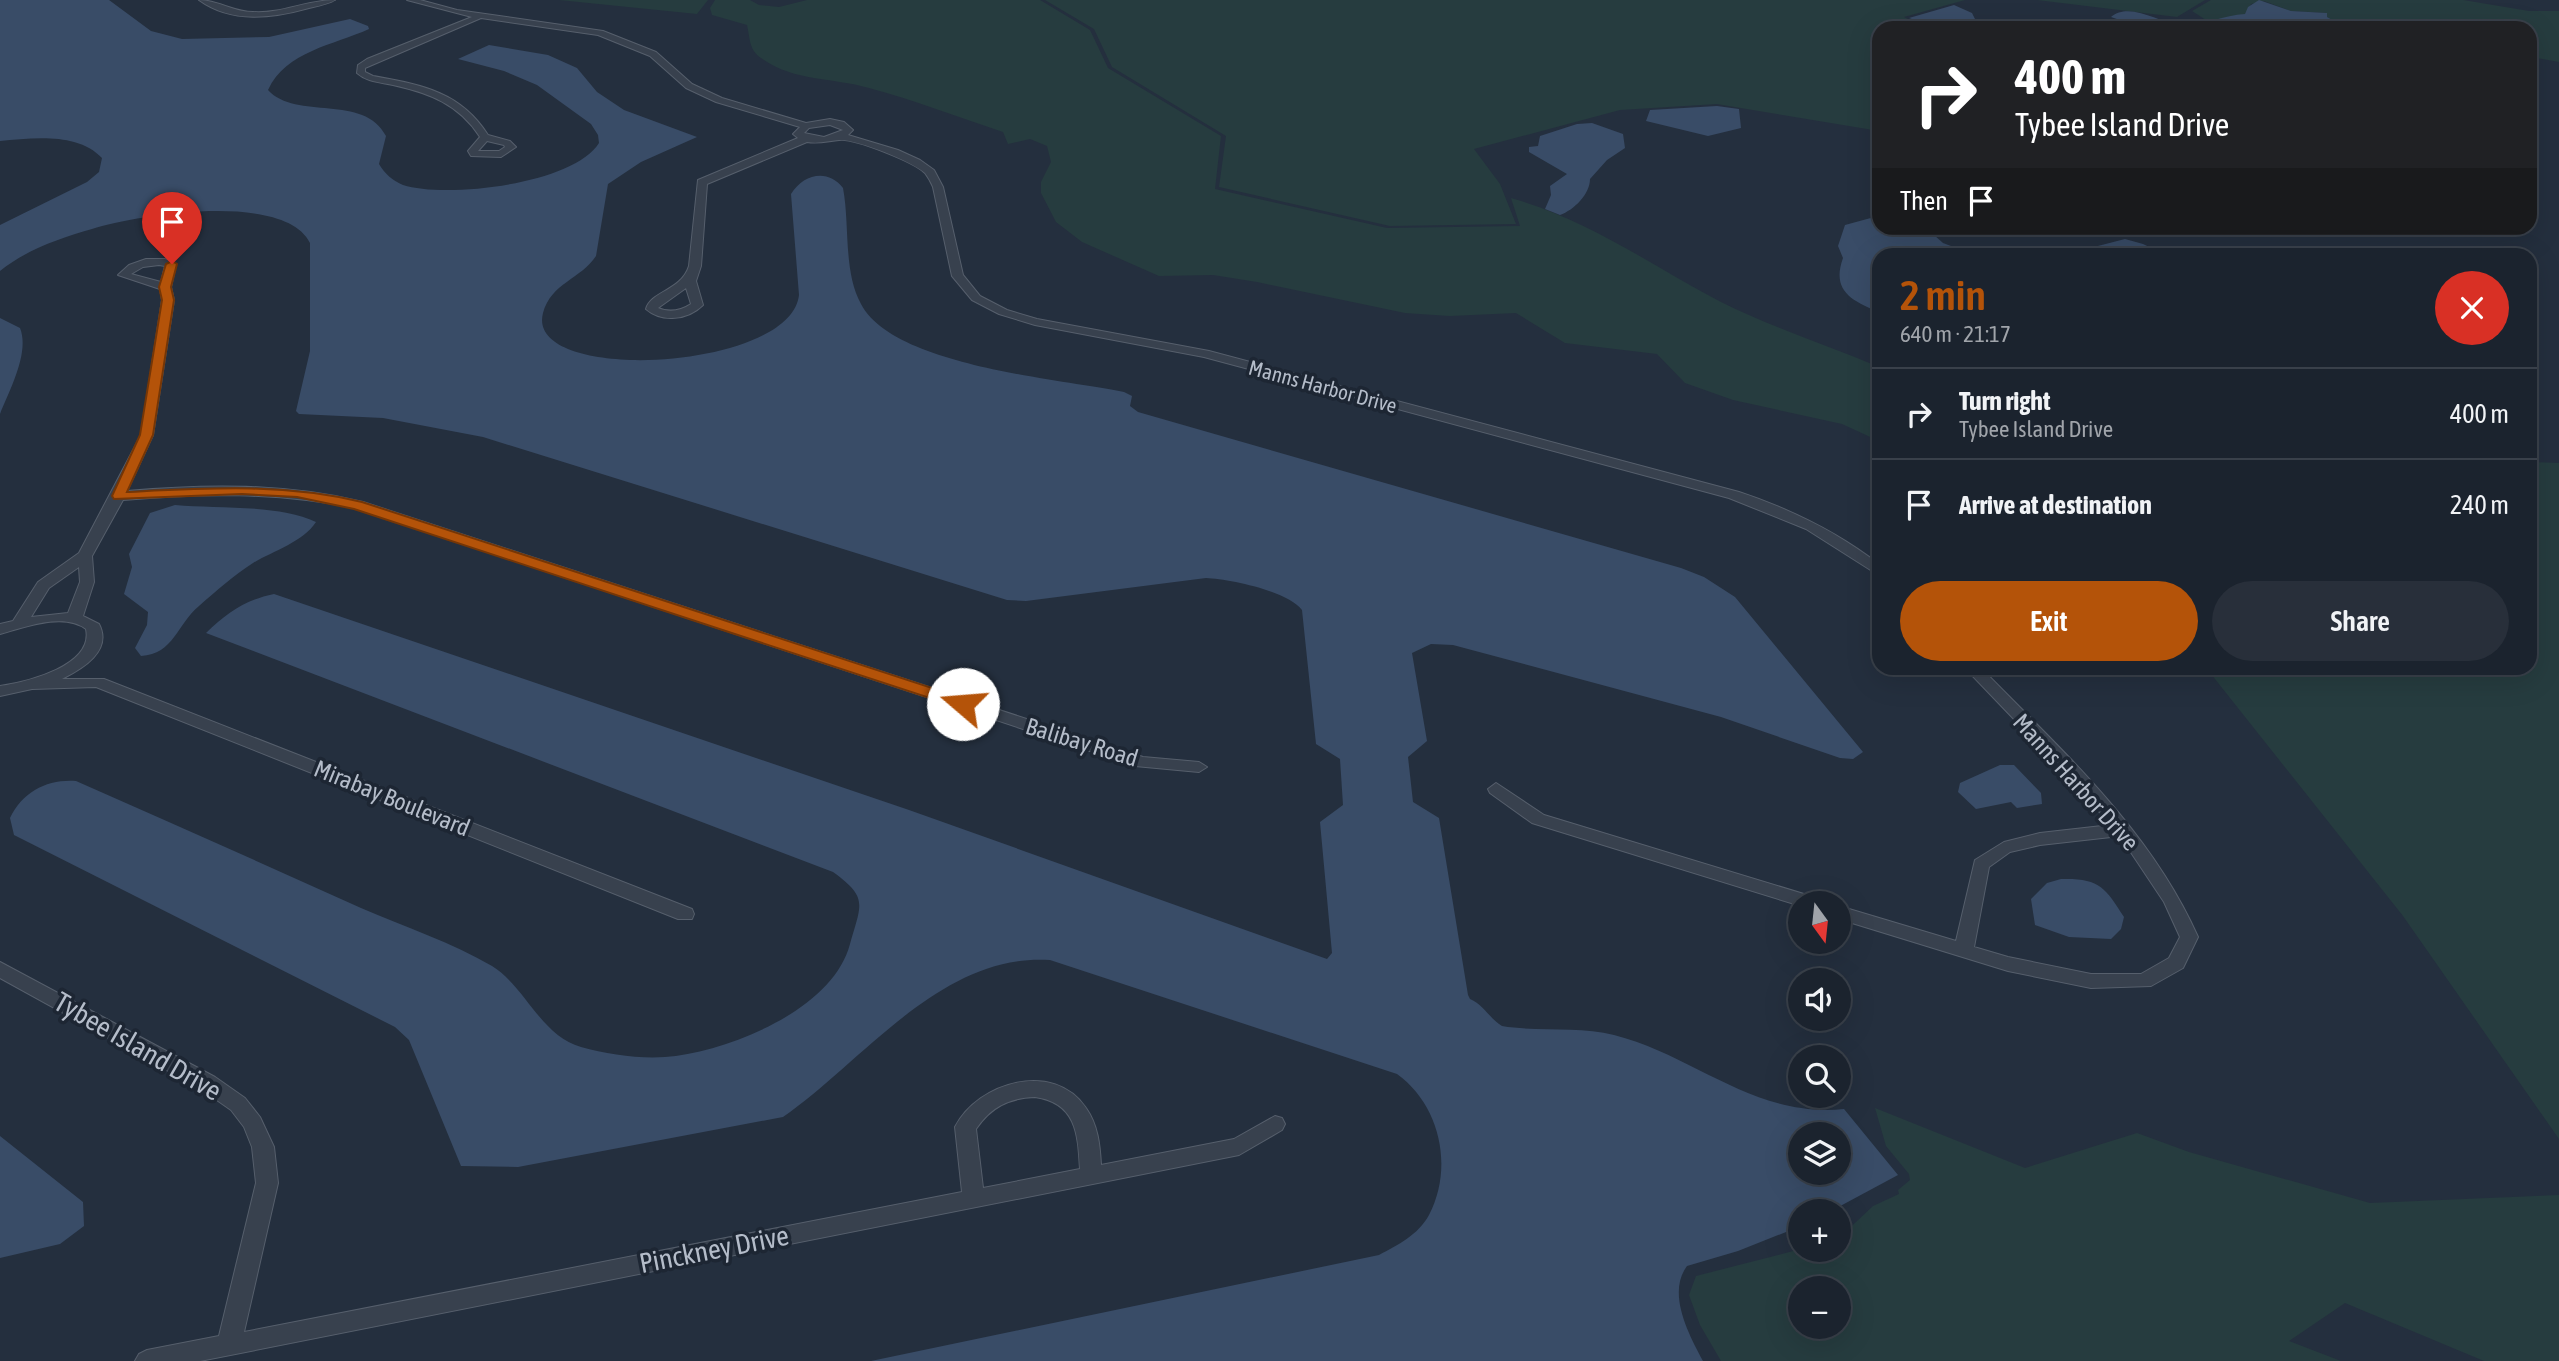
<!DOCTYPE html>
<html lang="en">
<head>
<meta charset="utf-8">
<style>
	:root { --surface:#1b232e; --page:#282f3a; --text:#f1f3f6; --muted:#a0a4aa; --line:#39404a; --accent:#b45309 }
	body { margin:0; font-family:"Asap Condensed",sans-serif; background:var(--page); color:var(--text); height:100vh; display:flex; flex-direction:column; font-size:26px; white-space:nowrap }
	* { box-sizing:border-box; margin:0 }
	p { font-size:23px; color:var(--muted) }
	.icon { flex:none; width:38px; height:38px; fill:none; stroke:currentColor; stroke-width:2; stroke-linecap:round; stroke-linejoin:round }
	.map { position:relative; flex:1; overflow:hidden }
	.panel { position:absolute; left:1872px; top:248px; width:665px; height:427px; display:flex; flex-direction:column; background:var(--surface); border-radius:21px; box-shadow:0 7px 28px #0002,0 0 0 2px var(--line) }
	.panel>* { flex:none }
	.top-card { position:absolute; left:1872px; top:21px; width:665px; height:214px; border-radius:21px; box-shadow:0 7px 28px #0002,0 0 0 2px var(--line); background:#202124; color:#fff; overflow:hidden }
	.needle { width:46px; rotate:165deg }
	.buttons { position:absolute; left:1788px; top:891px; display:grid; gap:14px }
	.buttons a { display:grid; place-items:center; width:63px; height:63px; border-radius:50%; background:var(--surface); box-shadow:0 7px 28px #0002,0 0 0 2px var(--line); font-size:35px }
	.pin { position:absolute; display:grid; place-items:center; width:60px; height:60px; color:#fff; margin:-72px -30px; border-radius:50% 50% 50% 0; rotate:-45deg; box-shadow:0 0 7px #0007 }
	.pin .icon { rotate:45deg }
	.me { position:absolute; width:77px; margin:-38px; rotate:288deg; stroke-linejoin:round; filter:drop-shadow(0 0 5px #0008) }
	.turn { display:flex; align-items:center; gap:24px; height:147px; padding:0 28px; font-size:32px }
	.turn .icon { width:91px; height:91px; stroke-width:2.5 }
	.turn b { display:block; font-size:49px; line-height:60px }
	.then { display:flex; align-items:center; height:66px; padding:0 28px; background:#0003; gap:14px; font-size:26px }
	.round { display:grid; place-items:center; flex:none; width:74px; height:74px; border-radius:37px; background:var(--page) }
	.summary { display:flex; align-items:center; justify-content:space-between; height:119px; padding:0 28px }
	h1 { font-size:42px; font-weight:600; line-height:52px; color:var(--accent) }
	.primary-button { display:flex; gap:14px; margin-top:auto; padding:14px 28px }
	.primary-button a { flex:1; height:80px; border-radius:42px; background:var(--accent); color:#fff; font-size:28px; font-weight:600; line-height:80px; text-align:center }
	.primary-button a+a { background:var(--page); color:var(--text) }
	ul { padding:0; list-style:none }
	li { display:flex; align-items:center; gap:21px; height:91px; padding:0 28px; border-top:2px solid var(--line) }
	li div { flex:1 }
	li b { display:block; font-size:26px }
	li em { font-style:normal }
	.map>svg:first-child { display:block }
	.green { fill:#263c3f; fill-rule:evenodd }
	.water { fill:#394c67; fill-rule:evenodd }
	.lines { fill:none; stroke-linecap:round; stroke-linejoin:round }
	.minor-casing { stroke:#565f6c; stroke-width:2 }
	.minor { fill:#38414e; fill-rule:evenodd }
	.route { fill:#b45309; stroke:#753606; stroke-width:2 }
	.labels { text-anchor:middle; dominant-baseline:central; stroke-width:7; stroke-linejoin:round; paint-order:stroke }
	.far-street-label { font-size:21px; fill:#b4bcc9; stroke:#1d2633 }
	.street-label { font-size:24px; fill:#b4bcc9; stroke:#1d2633 }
	.near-street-label { font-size:28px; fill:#b4bcc9; stroke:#1d2633 }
</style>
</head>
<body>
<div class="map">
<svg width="2559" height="1361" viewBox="0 0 2559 1361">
	<rect width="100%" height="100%" fill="#242f3e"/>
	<path class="green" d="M559,0H708L697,14Z
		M715,0H750L759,5L779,7L807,0H1040L1090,30L1108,68L1221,136L1215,189L1387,228L1520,226L1511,198C1590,220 1650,265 1721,302C1771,327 1827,345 1879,367V441L1842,424L1733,400L1685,383L1657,354L1565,343L1516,313L1450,316L1405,313L1257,282L1213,275L1159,276L1082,242L1056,222L1041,193V182L1051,162L1047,146L1030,139L1008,144L1003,132C958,117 914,100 869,88C831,77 795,82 761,58C749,50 750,38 747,25L712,15L710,8Z
		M1045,0H1965L1904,17L1925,28H1880L1879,131L1717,104L1620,110L1474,149L1500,184L1516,224L1390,226L1219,187L1226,136L1112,67L1094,29Z
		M2037,0H2205L2177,17Z
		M2211,0H2463L2529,11H2559V62L2531,57L2530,28H2347L2327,17L2326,13L2291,11L2264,1L2251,4L2246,14L2209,22L2192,11Z
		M2531,462L2559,463V1139L2403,916L2207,669L2530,668Z
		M1875,1108L2025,1168L2137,1133L2189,1152L2370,1203L2559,1195V1361H2484L2345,1303L2289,1341L2341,1361H1721L1700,1325L1689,1295L1696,1276L1801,1249L1839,1250V1238L1873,1206L1899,1194L1898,1190L1910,1180L1909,1174L1886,1146ZM1801,1288H1839V1326H1801Z"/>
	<path class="water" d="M0,0H109L151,31L182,39L269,37L350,19L368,26L369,29C334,45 286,51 268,90C296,121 364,93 386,136L379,164C384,173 393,181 403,185C446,199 574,184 599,143L598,135L591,124L537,85L504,71L458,59L489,45L548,55L577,68L597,92L624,110L697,137L641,162L608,184L596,256C581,279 551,283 543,313C524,385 791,371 799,295L791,194C803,174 828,168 843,188C850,225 843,271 861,304C893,366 1060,379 1124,392L1132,396L1130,406L1138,412L1681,568L1704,577L1735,597L1863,752L1853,759L1840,758L1721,717L1453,645L1431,644L1412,653L1427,741L1408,757L1413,802L1439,818L1468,995L1470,999C1484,1005 1489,1018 1502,1026C1537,1032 1580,1026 1614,1035C1696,1056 1754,1118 1844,1109L1898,1175L1831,1211H1801V1226L1738,1251L1687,1266C1667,1293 1688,1333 1703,1361H871L1379,1255C1398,1245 1418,1235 1429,1215C1454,1167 1440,1105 1397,1074L1050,960C941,953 864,1061 783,1117L518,1167L461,1166L409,1040L395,1027L14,835L10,818C23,791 48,779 76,781C171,823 266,865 361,908C403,926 453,943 492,966C525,986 541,1036 581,1047C607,1054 639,1059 665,1057C727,1052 833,1010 850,944C861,904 869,898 833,872L206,633C227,613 245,600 274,594L909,810L1327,959L1332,953L1320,822L1343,805L1340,759L1316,744L1302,610C1288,591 1229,579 1206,578L1026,601L1007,600L483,437L383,418L299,414L296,411L310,351V243C285,191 136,215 92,229C60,238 26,250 0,271V225L87,182L99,172L102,158C78,132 32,138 0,141ZM1801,1134H1839V1172H1801Z
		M2259,0L2291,11L2327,13V17L2347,28H2270L2252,23L2241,28H2135L2140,27L2111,17C2130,1 2159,23 2180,25C2203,26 2223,15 2245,14L2248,7Z
		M1954,5L1972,13L1975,19L1972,27L1937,28L1909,18Z
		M1717,106L1739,109L1741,128L1708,136L1646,121L1650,110Z
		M1592,123L1623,134L1625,148L1607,160L1590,179C1590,194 1574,210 1560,215L1545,209L1551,195L1550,186L1567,174L1529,152V147L1538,146L1540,136L1577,124Z
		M1878,216L1880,228H1916L1934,235L1943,243L1975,255L1880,256L1879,312C1852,301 1831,291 1843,258L1838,246L1845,225Z
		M2125,239L2143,244L2166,255H2084L2094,247Z
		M0,318L20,328C30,353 9,391 0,414Z
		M175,505C216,509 279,504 316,522C303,542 273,551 253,563C234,575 216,591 199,606C177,624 174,654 141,656L135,648L147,625L148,612L124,594L132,567L129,554L150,513Z
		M2000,765H2014L2041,793L2042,804L2017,808L2011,802L1976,809L1958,792L1960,783Z
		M2061,879C2099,878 2105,887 2124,917L2121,929L2111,939L2069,937L2035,925L2031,899L2047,883Z
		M0,1136L83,1202L84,1226L60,1244L0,1258Z"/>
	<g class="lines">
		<defs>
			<path id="minor" d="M199,0C217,0 234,12 253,12C281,14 307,0 335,0C328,4 318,6 309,8C273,18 232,24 199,0Z
				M407,0H420L457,10L603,31L656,52L692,84L722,98L806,123L830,119L844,122L853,130L848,135L898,150L920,160L934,170L943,187L963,275L980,296L1007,310L1037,319L1209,351L1739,492C1790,509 1836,531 1880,565V576L1806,529L1729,498L1204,357L1035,325L999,314L972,300L952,276L933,187C931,182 928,177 925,173C914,162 854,138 839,140C828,141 819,144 807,142L707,184L701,266L696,281L703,305C688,320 662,323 646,309C651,291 681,291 689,266L698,180L798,138L793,134L800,127L716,102L686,88L650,56L598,35L481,18L365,68V72L373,76C421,85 460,91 488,135L510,141L516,147L501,157L471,156L468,151L480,137C459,104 429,93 393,85C380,82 367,82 357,73L358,65L367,59L472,17ZM830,125L843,130L824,137L804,133L809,128ZM487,141L504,145L505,147L499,151H478ZM686,288L691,304C680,311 670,313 658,308Z
				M146,259H165L176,264L171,287L174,300L153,435L127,491C206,484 286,483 363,502L1143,757L1199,762L1207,767L1199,772L1135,766L355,508C278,492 201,493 123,500L92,556L94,582L83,616L99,624C113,651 82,669 62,679H104L692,909L694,914L692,919H678L96,687L32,689L0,696V686C27,682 94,666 86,629C64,612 25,627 0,634V624L13,621L38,582L79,553L141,435L162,300L160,289L118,275L129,265ZM159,265L165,266L161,282L131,274L143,267ZM79,567L80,582L68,613L31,617L49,588Z
				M1965,668H1981C2062,751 2150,829 2198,937L2183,968L2151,986L2091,988L2008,971L1839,919V906L1956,941L1975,860L2004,842L2040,833L2111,825L2057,764ZM2120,836L2164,902L2180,937L2169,958L2141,974H2091L2008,957L1974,947L1989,867L2010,852L2040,845Z
				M1496,783L1544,815L1817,898L1820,903H1801V906L1532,823L1490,793L1488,789Z
				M0,962L215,1077L245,1098L260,1117L274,1147L278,1183L244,1332L962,1192L955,1127C978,1082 1054,1060 1086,1108C1098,1125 1100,1145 1101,1165L1234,1139L1275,1116L1282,1118L1285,1124L1282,1130L1239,1155L200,1361H135L139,1354L147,1350L219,1336L256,1183L252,1147L244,1127L231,1110L201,1089L0,978ZM1035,1097C1077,1103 1078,1135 1080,1169L983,1188L976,1129C991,1107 1009,1098 1035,1097Z"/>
		</defs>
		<use href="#minor" class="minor-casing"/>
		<use href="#minor" class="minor"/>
	</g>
	<path class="route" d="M172,261L177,264L171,287L174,300L153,435L127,492C208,488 283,483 362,502L969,700L971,704L969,707H957L354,509L297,497L242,494L114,499L112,496L140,435L162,300L159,287L166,264Z"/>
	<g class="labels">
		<g class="far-street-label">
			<text transform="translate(1323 386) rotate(15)">Manns Harbor Drive</text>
		</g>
		<g class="street-label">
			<text transform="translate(1082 742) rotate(17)">Balibay Road</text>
			<text transform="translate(2076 782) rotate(48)">Manns Harbor Drive</text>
			<text transform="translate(392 798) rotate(22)">Mirabay Boulevard</text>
		</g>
		<g class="near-street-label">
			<text transform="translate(138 1046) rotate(30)">Tybee Island Drive</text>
			<text transform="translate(714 1249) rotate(-11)">Pinckney Drive</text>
		</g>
	</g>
</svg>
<div class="buttons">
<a><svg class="needle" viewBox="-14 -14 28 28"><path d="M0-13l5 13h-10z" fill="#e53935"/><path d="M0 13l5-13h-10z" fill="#a0a4aa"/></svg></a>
<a><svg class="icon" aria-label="sound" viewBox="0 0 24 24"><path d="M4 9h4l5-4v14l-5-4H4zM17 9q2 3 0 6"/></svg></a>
<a><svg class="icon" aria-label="search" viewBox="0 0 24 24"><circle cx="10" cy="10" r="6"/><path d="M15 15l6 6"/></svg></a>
<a><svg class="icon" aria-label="layers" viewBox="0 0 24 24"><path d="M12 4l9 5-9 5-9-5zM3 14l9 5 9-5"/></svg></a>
<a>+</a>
<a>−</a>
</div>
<div class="pin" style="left:172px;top:264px;background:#d93025"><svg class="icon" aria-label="arrive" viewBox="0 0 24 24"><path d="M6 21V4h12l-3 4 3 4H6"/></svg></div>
<svg class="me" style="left:963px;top:704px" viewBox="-20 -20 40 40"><circle r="19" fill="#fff"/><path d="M0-13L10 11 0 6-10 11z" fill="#b45309"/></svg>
<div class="top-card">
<div class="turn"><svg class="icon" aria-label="right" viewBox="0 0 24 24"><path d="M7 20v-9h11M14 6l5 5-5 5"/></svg><div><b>400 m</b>Tybee Island Drive</div></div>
<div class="then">Then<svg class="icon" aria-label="arrive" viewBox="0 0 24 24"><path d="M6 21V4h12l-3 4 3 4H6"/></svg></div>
</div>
<section class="panel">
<div class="summary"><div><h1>2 min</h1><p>640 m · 21:17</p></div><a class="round" style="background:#d93025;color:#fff"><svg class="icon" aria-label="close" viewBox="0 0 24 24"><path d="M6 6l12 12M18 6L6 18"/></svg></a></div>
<ul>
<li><svg class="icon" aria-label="right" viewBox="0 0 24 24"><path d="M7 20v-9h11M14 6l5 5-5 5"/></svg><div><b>Turn right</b><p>Tybee Island Drive</p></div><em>400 m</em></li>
<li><svg class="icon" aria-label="arrive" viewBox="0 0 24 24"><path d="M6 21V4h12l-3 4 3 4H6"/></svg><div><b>Arrive at destination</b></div><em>240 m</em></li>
</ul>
<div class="primary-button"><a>Exit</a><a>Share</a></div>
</section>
</div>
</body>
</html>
